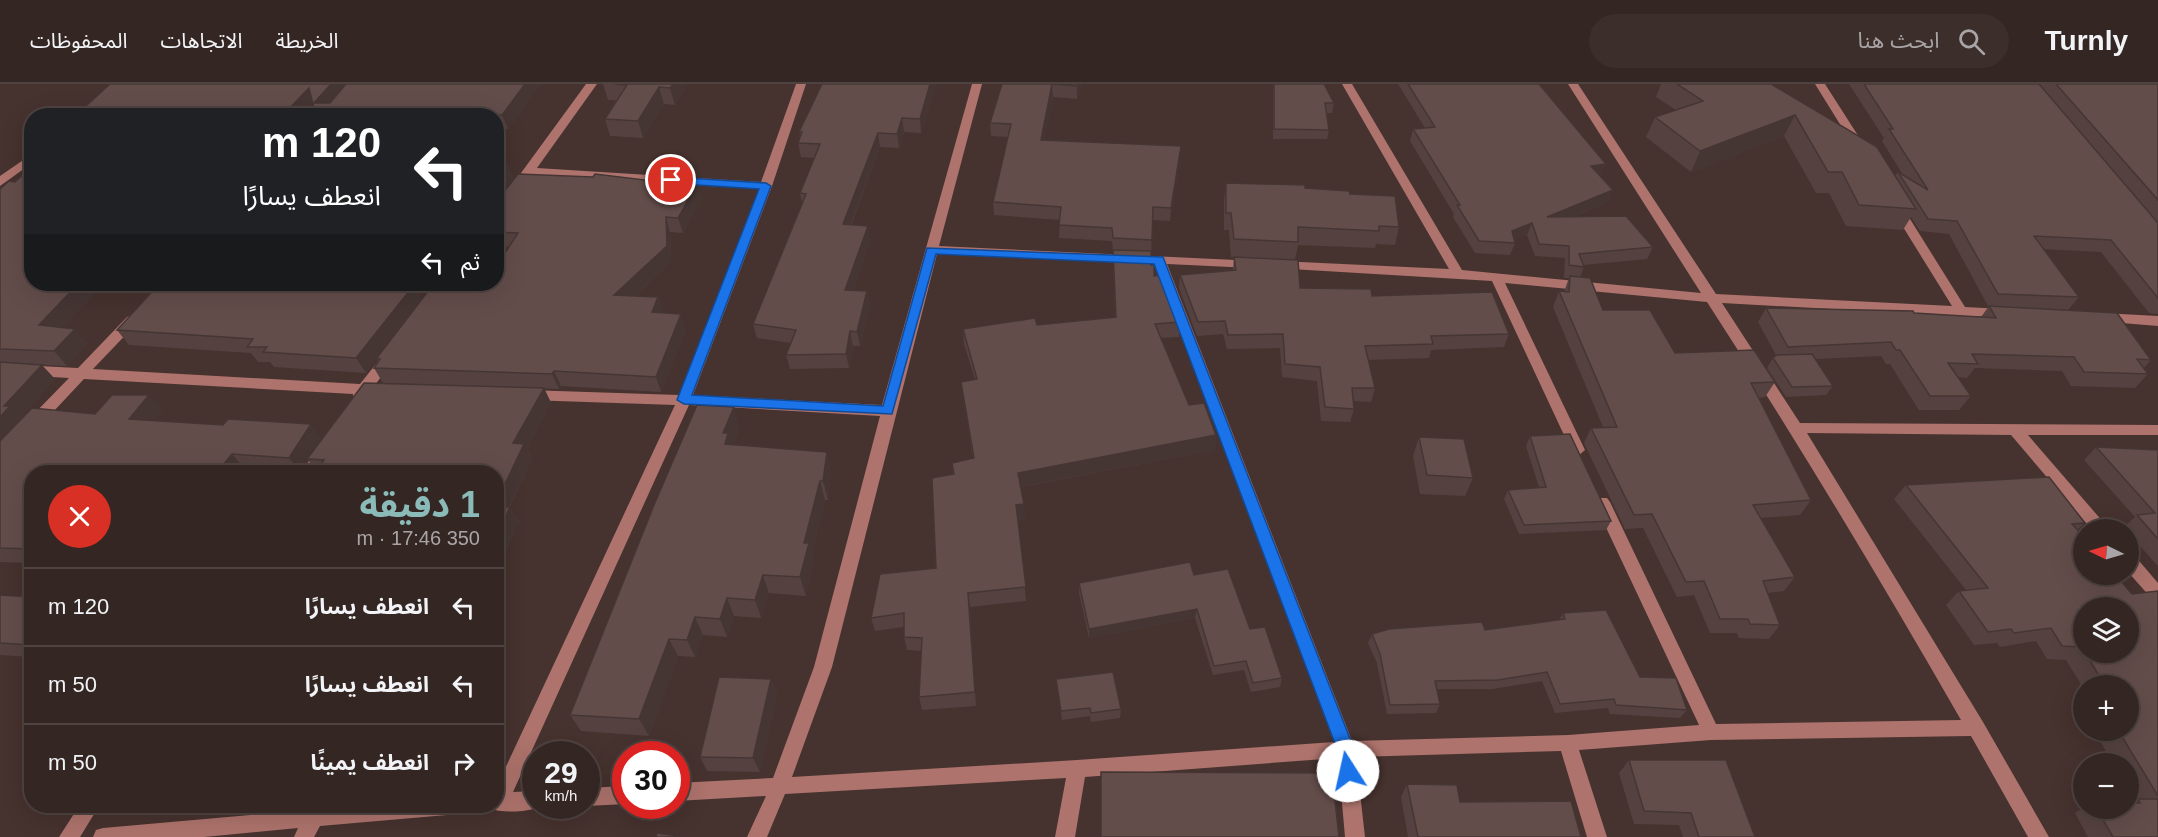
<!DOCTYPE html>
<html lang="ar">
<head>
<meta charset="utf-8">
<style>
	:root { --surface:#342623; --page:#3c2e2b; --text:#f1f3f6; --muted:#a9a5a6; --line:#4e4341; --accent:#8bbbb9 }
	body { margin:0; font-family:Arial,"Noto Sans Arabic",sans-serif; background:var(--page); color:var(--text); direction:rtl; height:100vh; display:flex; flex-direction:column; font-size:22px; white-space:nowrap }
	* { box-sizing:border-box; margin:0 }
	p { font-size:20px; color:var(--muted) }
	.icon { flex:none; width:33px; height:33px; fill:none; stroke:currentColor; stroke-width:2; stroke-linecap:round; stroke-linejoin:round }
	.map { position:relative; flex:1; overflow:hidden; direction:ltr }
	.details { position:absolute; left:24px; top:381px; width:480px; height:348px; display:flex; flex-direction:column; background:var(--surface); border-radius:24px; box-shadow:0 6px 24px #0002,0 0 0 2px var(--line); direction:rtl }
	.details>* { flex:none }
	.hud { position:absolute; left:24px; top:24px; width:480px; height:183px; border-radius:24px; box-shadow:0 6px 24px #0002,0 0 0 2px var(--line); direction:rtl; background:#202124; color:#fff; overflow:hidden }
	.needle { width:39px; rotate:275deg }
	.buttons { position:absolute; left:2073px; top:435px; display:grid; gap:12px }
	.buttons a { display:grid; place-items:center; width:66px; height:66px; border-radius:50%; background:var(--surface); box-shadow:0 6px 24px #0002,0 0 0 2px var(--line); font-size:30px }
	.speed { position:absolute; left:522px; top:657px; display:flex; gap:12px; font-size:30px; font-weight:700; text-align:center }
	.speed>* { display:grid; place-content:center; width:78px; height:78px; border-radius:50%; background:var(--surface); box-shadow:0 6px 24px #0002,0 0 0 2px var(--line); line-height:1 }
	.speed small { font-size:15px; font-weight:400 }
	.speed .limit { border:9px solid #d22; background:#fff; color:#111 }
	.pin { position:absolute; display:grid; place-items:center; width:51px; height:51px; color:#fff; margin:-26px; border:3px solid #fff; border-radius:50%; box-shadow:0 2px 6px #0007 }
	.me { position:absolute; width:66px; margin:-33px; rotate:350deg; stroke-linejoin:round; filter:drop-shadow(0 0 4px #0008) }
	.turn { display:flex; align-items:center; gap:21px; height:126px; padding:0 24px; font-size:27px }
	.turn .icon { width:78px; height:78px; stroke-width:2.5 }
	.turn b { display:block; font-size:42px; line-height:51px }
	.then { display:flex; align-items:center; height:57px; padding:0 24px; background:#0003; gap:12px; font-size:22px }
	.round { display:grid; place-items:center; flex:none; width:63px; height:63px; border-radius:32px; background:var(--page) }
	.head { display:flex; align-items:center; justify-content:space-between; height:102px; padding:0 24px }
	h1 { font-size:36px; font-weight:700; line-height:45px; color:var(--accent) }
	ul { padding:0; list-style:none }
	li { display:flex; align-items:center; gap:18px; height:78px; padding:0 24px; border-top:2px solid var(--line) }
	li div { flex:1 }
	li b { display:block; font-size:22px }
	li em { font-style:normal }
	header { display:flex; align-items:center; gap:36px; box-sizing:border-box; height:84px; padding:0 30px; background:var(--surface); border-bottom:2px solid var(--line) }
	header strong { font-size:28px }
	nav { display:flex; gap:33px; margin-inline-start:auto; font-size:21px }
	.search { width:420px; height:54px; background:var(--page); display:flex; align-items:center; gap:15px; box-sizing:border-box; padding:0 21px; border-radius:33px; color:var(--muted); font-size:22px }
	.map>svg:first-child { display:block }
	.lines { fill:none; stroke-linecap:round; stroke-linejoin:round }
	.minor { fill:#ad736c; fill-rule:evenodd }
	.wall { fill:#554240; fill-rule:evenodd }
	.shaded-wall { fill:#453634 }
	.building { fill:#634d4b; stroke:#453634; stroke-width:1.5 }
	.route { fill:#1a73e8; stroke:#114b97; stroke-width:1.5 }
</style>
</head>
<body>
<header>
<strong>Turnly</strong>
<div class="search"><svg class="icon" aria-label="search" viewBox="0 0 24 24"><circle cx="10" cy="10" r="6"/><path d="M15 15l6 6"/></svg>ابحث هنا</div>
<nav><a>الخريطة</a><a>الاتجاهات</a><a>المحفوظات</a></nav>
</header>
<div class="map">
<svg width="2158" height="753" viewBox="0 0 2158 753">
	<rect width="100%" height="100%" fill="#46322f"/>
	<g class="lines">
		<path class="minor" d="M586,0H597L537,84L761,98L796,0H806L772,102L693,311L882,321L972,0H982L939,162L1257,177L1258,180L1257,183L1252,184L1167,180L1352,657L1568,651L1699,641L1594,418L1597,414H1607L1610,418L1716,640L1961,636C1880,495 1796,355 1707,218L1505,199L1585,366L1578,372L1571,366L1492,197L1274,184L1273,181L1274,178L1279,177L1449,185L1342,0H1352L1462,186L1701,209L1568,0H1578L1716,210L1952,222L1890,122L1896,118L1900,119L1965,223L2003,225L2010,229L2003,233L1962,232L1722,219L1800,339L2158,341V351H2028L2110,446H2092L2011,351L1807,349L1983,638L2049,753H2028L1971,652L1711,656L1579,666L1607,753H1587L1561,667L1356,673L1365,753H1345L1338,674L1085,693L1075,753H1055L1066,694L785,710L767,753H747L766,712L676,717V699L773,694L814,583L880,332L689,321L513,708L536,707V722H543C529,728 503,730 489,724L488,722H496V704L675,321L527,316L520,311L527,306L679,311L759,105L532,91L529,95H521V89ZM937,170L1154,180L1334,658L1077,676L792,693L832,583Z
			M1815,0H1825L1866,64L1864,66H1856Z
			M32,70V79L0,102V92Z
			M2102,229L2158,232V242L2097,237L2095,234Z
			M132,231L137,233L139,236L137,239L93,285L360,300L383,271H393L395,274L375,301L382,302L384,306L382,310L368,311L359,317L354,316L353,310L84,295L38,344H28L26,340L28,336L69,294L0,290V280L78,284L127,233Z
			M324,359L331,365L317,388H302L319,361Z
			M2128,470L2134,471L2158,499V517L2152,515L2128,488Z
			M626,702V720L586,722H585L586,704Z
			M79,722H99L80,753H59Z
			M353,722H456L454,728L447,731L320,742L314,753H294L298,744L204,753H93L96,746L103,744Z"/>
	</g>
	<path class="wall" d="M109,0H540L508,45H496V32H316L313,22L304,32L76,31L109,1Z
		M603,0H687L675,21L664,20L643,54L610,52L605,35L616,16H608Z
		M822,0H936L921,49L904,48L899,64L880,63L851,141L871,156L853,207H867L870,221L860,262H853L849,284L790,285L786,271L791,259L757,254L753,240L802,119L800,109L814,74L801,73L798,59L800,52L799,48Z
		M1002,0H1082L1077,15L1053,13L1044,56L1180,75L1170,137L1152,136L1151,181L1154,192L1180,238L1179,253L1161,254L1189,321L1216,351L1214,366L1021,403L1025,435L1018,436L1026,517L970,523L976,622L922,626L919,613L922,567L907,566L904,553V543L875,547L871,534L936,484L953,390L952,379L973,374L963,313L961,298L975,295L964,260L963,245L1037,241L1115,233L1113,168L1112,157L1059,154L1060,136L994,131L993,118L1008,53L991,52L990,39Z
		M1273,0H1324L1334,19L1332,29H1327L1329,46L1327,55H1273Z
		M1398,0H1539L1601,92H1600L1613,106L1608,118L1573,133L1653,163L1647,175L1583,181L1584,183L1580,193L1603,226L1675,269L1775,298L1765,313L1758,314L1811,416L1800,431L1760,434L1795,493L1784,507L1768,509L1780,541L1769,555L1739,554L1737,549H1710L1694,511L1677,513L1643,444L1625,445L1584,359L1591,344L1603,343L1553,223L1559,207L1564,208L1569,194H1564L1565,174L1535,172L1527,151L1514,156L1515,159L1510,171L1475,169L1453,133L1454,130L1410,57L1413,45L1425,44Z
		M1661,0H1771L1895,92L1898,88L1903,91L1882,57L1884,54L1849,0H2158V230L2149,229L2101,168L2043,165L2079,213L2068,226L1988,222L1949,150L1920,147L1911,133L1903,146L1846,142L1829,109H1816L1784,52L1691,88L1646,53L1655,33L1676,26L1656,13Z
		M15,98L64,243L88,259L67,282L6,279L55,295L21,333L22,335L162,325L153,336L321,355L313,367L544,304L551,319L527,364L532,374L510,423L519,437L499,482H496V388L316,387L308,376L300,388L244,384L32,388V479L0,478V105Z
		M1226,99L1305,104L1350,110L1399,143L1395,161L1376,160L1375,164L1298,161L1295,176L1300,204L1372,212L1509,250L1504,263L1431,266L1429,274L1368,276L1375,304L1371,318L1353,317L1354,325L1350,338L1321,337L1317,297L1282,293L1280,264L1227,265L1223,250L1197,252L1179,204L1180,191L1233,186L1234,173H1231L1229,146H1224V117Z
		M702,113L683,149L670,148L671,177L635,212L658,213L663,229L686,245L661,308L561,302L559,305L383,299L374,284L378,278L376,275L366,289L274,283L270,278H258L251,269L129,261L117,246L413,200L412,201H414L422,216L484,204L509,163L496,162V118Z
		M1989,222L2151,276L2144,284L2148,290L2135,304L2071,302L2062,287L1975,284L1967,294L1958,293L1971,312L1959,326H1919L1890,280H1886L1881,272L1816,275L1833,302L1826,311L1786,313L1767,284L1773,274L1776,271L1758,238L1766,224L1914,229L1981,233Z
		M740,343L733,360L831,387L828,416H825L812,469L814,478L806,512L769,509L761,534L734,532L727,553L703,551L695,573L678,572L649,652L581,647L570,631Z
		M1530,352L1611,437L1606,446L1519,450L1504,415L1508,406L1539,403L1526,362Z
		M1419,353L1473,394L1465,412L1420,410L1413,372Z
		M2096,363L2158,366V482L2128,449V446H2125L2124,443L2135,433L2084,376Z
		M1906,401L2085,439L2077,446L2132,510L2158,507V753H2088L2075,729L2084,723V724H2128L2135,717L2128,705V680H2113L2094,646H2128V602H2084V605L2066,576L2047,575L2036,557L2000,563L1997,559L1974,561L1946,521L1959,507L1966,506L1894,415ZM2084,524L2128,568H2084Z
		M1194,491L1250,545L1282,594L1280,603L1251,608L1244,586L1213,591L1195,534L1089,554L1079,509V499Z
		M0,511L32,513V573L0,571Z
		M1563,529L1640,593L1687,626L1680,634L1610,630L1608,624L1555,629L1542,597L1493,605H1437L1440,620L1436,629L1387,630L1377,579L1368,559L1372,550L1485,546L1559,536Z
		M771,595L777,610L760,688L707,687L700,673Z
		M1056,595L1121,625L1120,634L1091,638L1090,632L1062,636L1057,604Z
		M1629,676L1755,753H1683L1679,741L1634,740L1619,689Z
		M1407,700L1460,718L1581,753H1408L1401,713Z"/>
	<path class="shaded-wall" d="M331,0H351L324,32L315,20L304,32H282L309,4Z
		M525,0H540L508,45L502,31Z
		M673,0H687L675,21L670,4Z
		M930,0H936L921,49L920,35Z
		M1052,0L1053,13L1042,69L1041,56Z
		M1078,0H1082L1077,15V2Z
		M659,3L664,20L643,54L638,37Z
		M1795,31L1784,52L1691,88L1700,67Z
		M902,34L904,48L899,64L897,50Z
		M878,49L880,63L845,155L843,140Z
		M1181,62L1180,75L1170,137L1171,124Z
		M500,69L506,81L507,79L514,94L496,117V75Z
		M1606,80L1601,92L1586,94L1591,82Z
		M698,98L702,113L683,149L678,134Z
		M1613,106L1608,118L1543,145L1547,133Z
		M666,133L670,148L671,177L620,226L614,211Z
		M1532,139L1527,151L1508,159L1512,147Z
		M868,142L871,156L848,221L845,206Z
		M78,200H104L52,256L39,241Z
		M396,200H413L406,211L414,201L422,216L366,289L356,274Z
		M867,207L870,221L860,262L857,248Z
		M658,213L663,228L657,243L652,228Z
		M681,230L686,245L661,308L656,293Z
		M75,245L88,259L67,282L54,267Z
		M850,247L853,262L849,284L846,270Z
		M42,281L55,295L21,333L25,337L0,363V333L4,322Z
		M554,287L561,302L559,305L552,290Z
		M544,304L551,319L527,364L532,374L503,437L496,426V419L513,359Z
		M149,311L162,325L142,349L129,335Z
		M734,323L740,343L732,362L725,360L723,349Z
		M311,340L321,355L300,388L289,374Z
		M1216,351L1214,366L1019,403L1018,389Z
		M827,368L831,387L828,416L823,397Z
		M232,370L244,384L241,388H217Z
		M820,397L825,416L812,469L814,478L806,512L800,493L804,459Z
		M1024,420L1025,435L1017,436L1016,421Z
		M510,423L519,437L499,482L496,478V454Z
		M763,491L769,509L761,534L755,516Z
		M968,509L970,523L976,622L975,608Z
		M727,514L734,532L727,553L720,535Z
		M1197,525L1195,534L1089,554V545Z
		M695,533L703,551L695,573L687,556Z
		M669,555L678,572L649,652L639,635Z
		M771,595L777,610L760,688L753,674Z"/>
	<path class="building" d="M110,0H331L314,19H330L346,0H525L502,31L454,28V32H316L309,4L282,32L76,31Z
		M615,0H673L670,4L659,3L638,37L605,35L627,1Z
		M822,0H930L920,35L902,34L897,50L878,49L843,140L868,142L845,206L867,207L857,248L850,247L846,270L786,271L796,246L753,240L806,110L800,109L820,60L798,59L802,48H799Z
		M1002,0H1078L1077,2L1052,0L1041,56L1181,62L1171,124L1153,123L1152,156L1113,154L1112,144L1059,141L1061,123L993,118L1011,40L990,39Z
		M1274,0H1324L1334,19H1325L1329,46L1274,45Z
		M1408,0H1539L1606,80L1591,82L1613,106L1547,133L1626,132L1653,163L1579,170L1584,183L1569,181V162L1539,160L1532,139L1512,147L1515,159L1479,157L1457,121H1460L1413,45L1435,43Z
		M1677,0H1771L1877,63L1916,125L1859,121L1842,88H1828L1795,31L1700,67L1655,33L1703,17Z
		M1864,0H2039L2158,139V214L2111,156L2034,152L2079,213L1998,210L1957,137L1928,135L1898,88L1928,106L1889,45H1893Z
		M2056,0H2158V116Z
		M496,69H500L496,75Z
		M496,78L507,79L496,93Z
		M32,82V200H78L39,241L75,245L54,267L0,265V105L9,97L15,98Z
		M518,90L593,93L595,90L661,98L662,95L698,98L678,134L666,133L667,162L614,211L658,213L652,228L681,230L656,293L554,287L552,290L374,284L380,275H376L432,202L484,204L487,200H496V183L518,149L496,148V118Z
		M1226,99L1305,101V104L1349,107L1350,110L1395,112L1399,143L1379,142V147L1298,143V158L1234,155L1231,129H1226Z
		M1113,166L1151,167V181H1154V192L1162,191L1180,238L1155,240L1189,321L1204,319L1216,351L1018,389L1024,420L1016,421L1026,503L968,509L975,608L919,613L922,554L904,553V529L871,534L880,490L936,484L932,394L954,390L952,379L974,374L961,298L977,295L963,245L1035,234L1037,241L1116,233Z
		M1234,173L1298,176L1300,204L1371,205L1372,212L1492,208L1509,250L1431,252L1433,260L1365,262L1375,304H1352L1354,325L1325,323L1320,283L1285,280L1283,250L1228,251L1225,237L1198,238L1180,191L1236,186Z
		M1570,192L1590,194L1603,226H1650L1675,269L1754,266L1775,298L1751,299L1811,416L1753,421L1795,493L1763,497L1780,541L1750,540L1748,535H1720L1704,497L1686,498L1652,430L1634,431L1591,344L1617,343L1559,207L1569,208Z
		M159,200H396H395L414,201L356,274L263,268L267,263H247L253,255L117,246Z
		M1989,222L2117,229L2151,276L2137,275L2148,290L2084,288L2074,273L1972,270L1978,280L1948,279L1971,312H1930L1900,266H1896L1891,258L1788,263L1766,224L1913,227L1914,229L1996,234Z
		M1812,270L1833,302L1792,303L1773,274L1777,271Z
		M0,278L42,281L4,322H10L0,333Z
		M364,299L544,304L513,359L524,360L496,419V388H315L324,376L307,375Z
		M112,311H149L129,335L223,341L228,335L311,340L289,374L232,370L217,388H32V465L0,464V357L32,324L95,330Z
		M697,321L734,323L723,349H728L725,360L827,368L823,397H820L804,459H809L800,493L763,491L755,516L727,514L720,535L695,533L687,556L669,555L639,635L570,631L654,421Z
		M1570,350L1611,437L1524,441L1508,406L1546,403L1530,352Z
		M1419,353L1464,355L1473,394L1427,391Z
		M2096,363L2158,366V455L2137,431L2155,429Z
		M2049,393L2085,439L2072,440L2084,453V490H2115L2132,510L2158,507V712L2118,646H2128V602H2105L2085,568H2128V524H2084V566L2082,563L2062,562L2051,544L2014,549L2011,545L1988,548L1959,507L1988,504L1906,401Z
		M496,423H510L496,454Z
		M1190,478L1194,491L1228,485L1250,545L1265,543L1282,594L1253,599L1246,577L1214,582L1197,525L1089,545L1079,499Z
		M0,511L32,513V561L0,559Z
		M1606,526L1640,593L1676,594L1687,626L1616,621L1614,615L1560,620L1547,588L1498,596L1435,597L1440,620L1390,621L1380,570L1372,550L1389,545L1482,538L1485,546L1565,535L1563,529Z
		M1113,588L1121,625L1091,629L1090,624L1061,627L1056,595Z
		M719,593L771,595L753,674L700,673Z
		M1629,676H1726L1755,753H1699L1691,729L1644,727Z
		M1101,688L1332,689L1339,753H1101Z
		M1407,700L1457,701L1460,718L1571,717L1581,753H1418Z
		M2138,715H2158V753H2113L2096,724H2128V719H2140Z
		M657,749L684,753H656Z"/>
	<path class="route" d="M671,93L766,99L771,102L692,311L883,322L927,164L1163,173L1354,665L1356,687L1354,692L1348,694L1342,692L1337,665L1154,180L936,170L892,330L684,320L677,316L759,105L667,99V94Z"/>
</svg>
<div class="buttons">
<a><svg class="needle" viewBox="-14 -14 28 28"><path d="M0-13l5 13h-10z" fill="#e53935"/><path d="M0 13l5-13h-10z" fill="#a9a5a6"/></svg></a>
<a><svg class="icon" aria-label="layers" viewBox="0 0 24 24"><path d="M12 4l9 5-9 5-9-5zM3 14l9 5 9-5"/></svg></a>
<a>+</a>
<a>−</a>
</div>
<div class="speed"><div>29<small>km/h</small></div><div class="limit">30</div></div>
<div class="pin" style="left:671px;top:96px;background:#d93025"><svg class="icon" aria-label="arrive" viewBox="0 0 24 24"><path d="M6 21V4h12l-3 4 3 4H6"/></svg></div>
<svg class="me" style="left:1348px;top:687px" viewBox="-20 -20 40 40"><circle r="19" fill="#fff"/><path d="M0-13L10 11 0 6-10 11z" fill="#1a73e8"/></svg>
<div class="hud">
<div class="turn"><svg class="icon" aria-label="left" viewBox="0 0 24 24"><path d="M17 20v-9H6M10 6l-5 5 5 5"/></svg><div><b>120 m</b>انعطف يسارًا</div></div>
<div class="then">ثم<svg class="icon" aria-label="left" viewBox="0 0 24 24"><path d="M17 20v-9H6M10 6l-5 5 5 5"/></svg></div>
</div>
<section class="details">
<div class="head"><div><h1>1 دقيقة</h1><p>350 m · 17:46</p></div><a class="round" style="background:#d93025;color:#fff"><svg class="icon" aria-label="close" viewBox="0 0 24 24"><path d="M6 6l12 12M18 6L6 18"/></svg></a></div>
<ul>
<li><svg class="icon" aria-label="left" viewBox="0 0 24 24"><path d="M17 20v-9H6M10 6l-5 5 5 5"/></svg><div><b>انعطف يسارًا</b></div><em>120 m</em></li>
<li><svg class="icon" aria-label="left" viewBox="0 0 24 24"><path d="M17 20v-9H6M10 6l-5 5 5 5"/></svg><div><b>انعطف يسارًا</b></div><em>50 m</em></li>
<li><svg class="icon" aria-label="right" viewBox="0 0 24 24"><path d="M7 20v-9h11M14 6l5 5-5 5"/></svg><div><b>انعطف يمينًا</b></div><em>50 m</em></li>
</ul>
</section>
</div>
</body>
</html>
